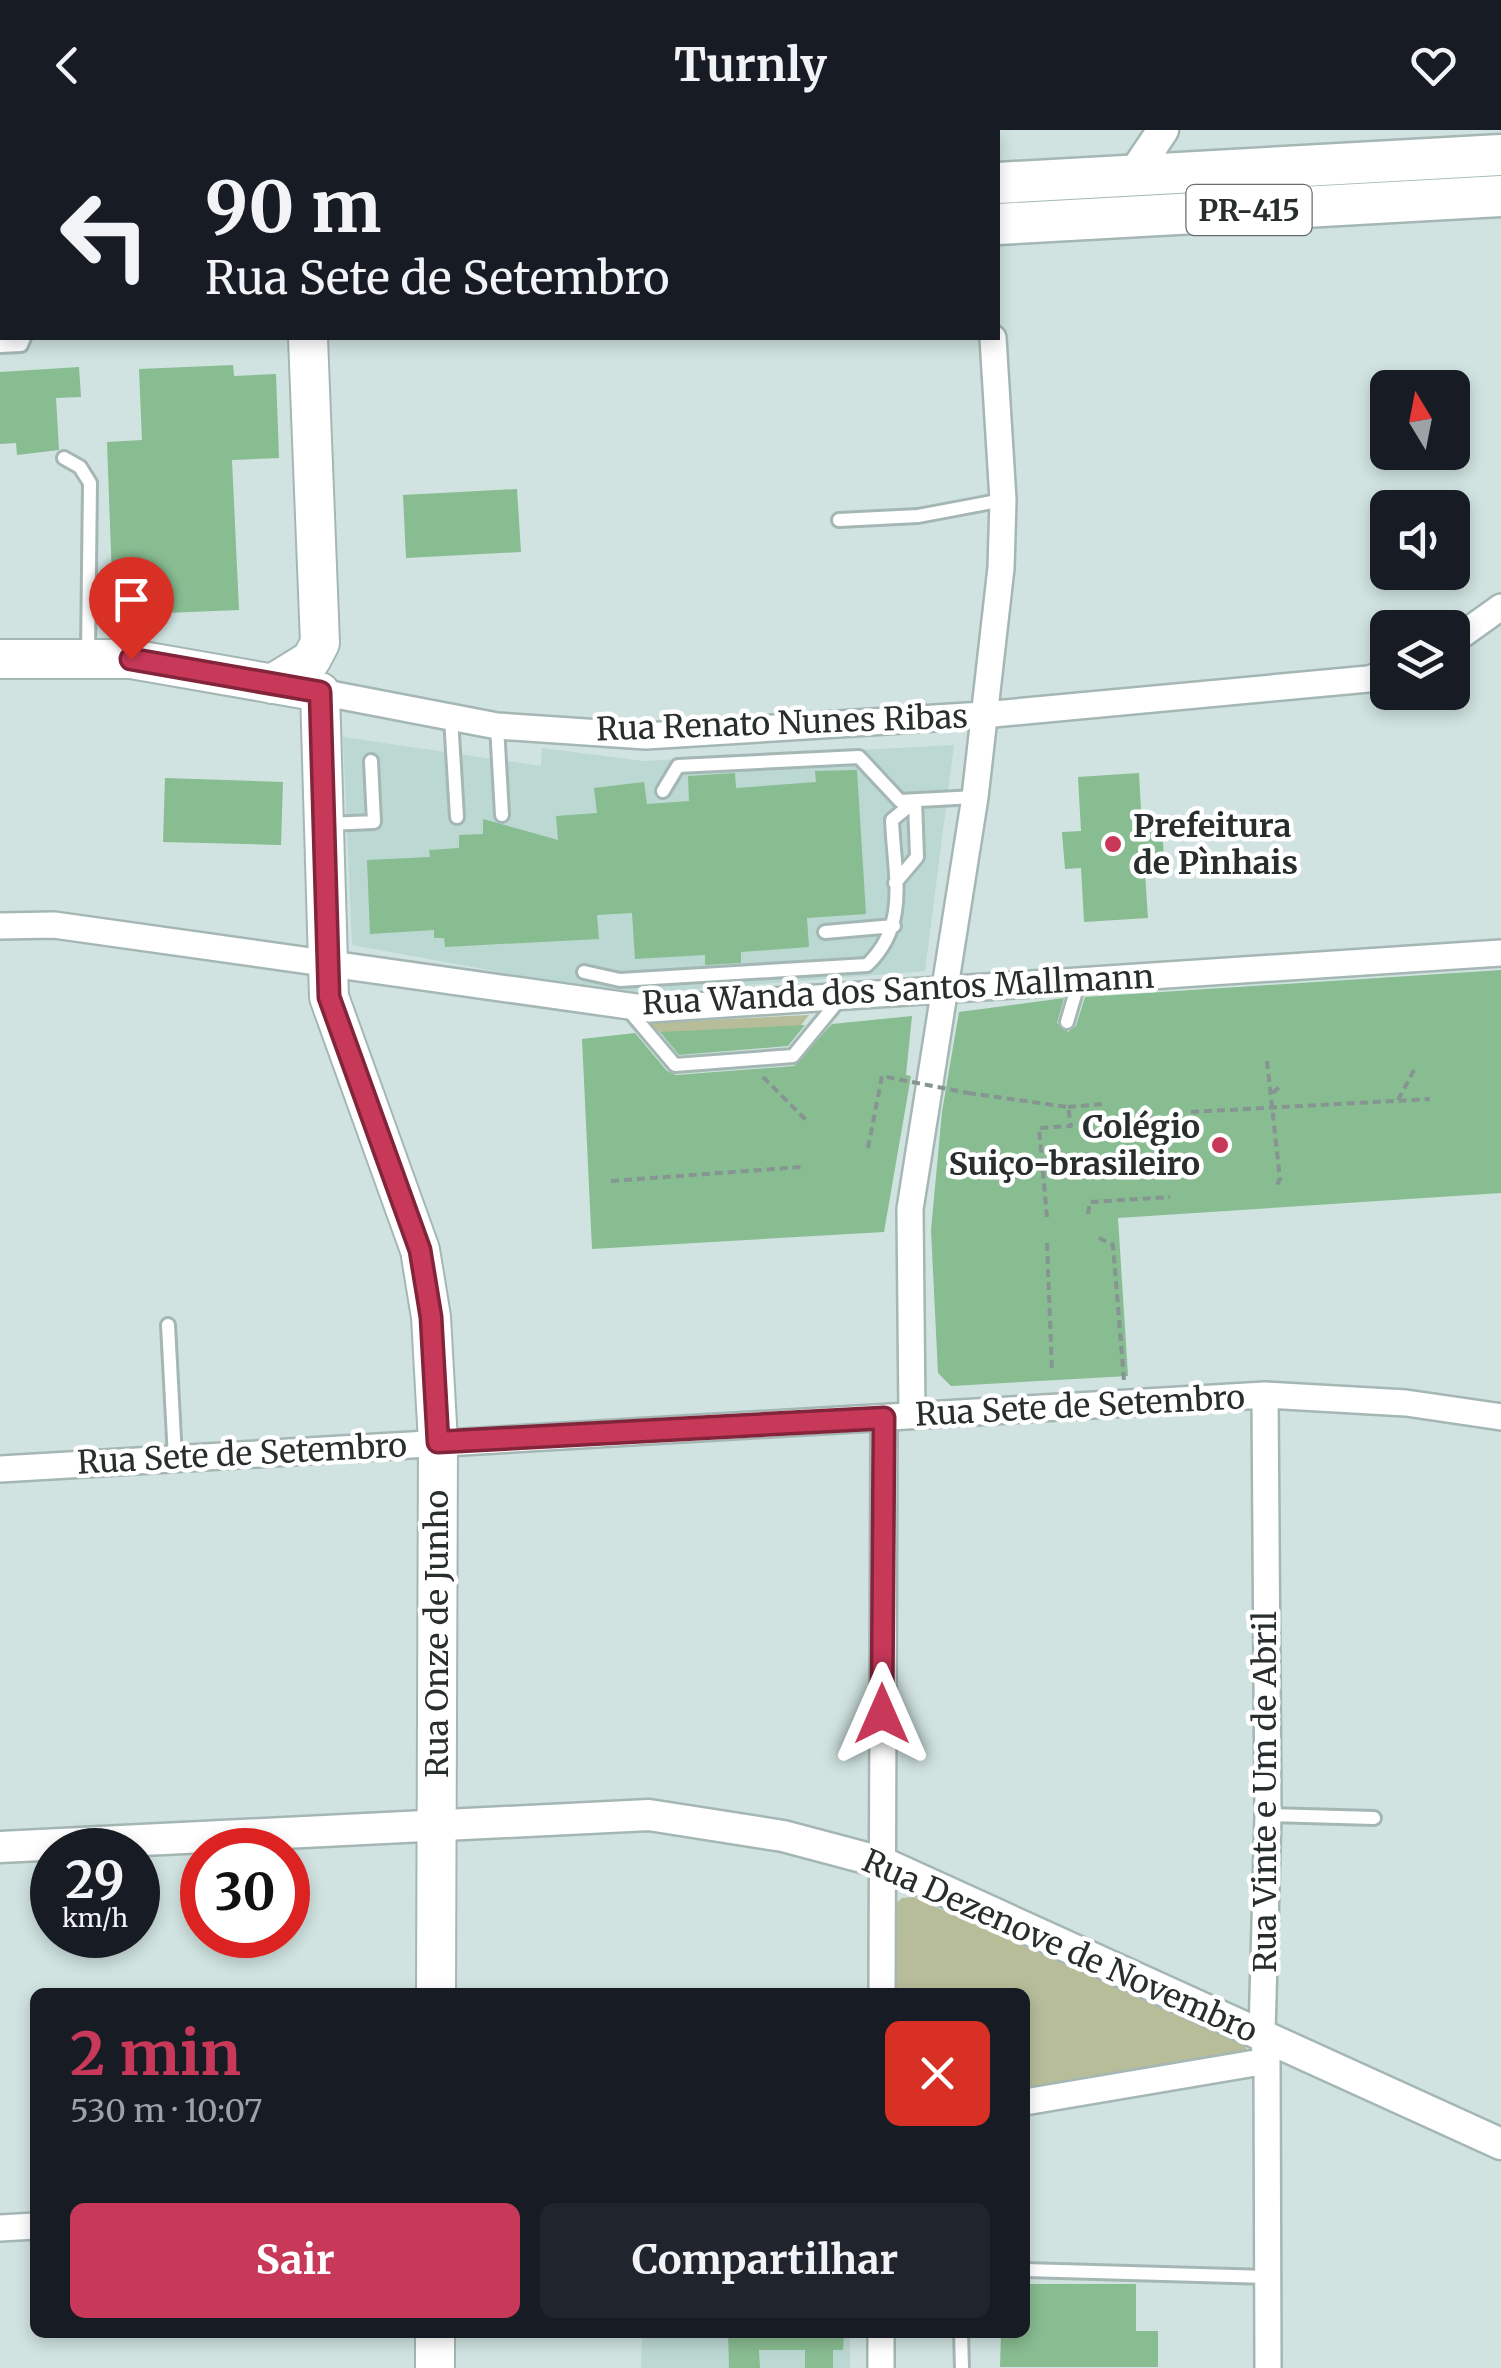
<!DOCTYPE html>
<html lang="pt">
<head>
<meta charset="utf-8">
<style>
	:root { --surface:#171b24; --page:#20242c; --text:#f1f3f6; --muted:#9ea1a6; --accent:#c83859 }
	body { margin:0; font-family:Merriweather,serif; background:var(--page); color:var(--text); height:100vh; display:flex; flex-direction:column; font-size:38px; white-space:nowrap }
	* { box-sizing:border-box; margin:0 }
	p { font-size:32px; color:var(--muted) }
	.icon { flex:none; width:55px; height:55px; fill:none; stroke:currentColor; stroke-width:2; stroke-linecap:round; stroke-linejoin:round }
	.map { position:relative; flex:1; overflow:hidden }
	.sheet { position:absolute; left:30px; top:1858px; width:1000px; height:350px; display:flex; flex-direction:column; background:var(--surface); border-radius:15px; box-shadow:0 5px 15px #0003 }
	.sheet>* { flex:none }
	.banner { position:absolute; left:0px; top:0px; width:1000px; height:210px; box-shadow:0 5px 15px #0003; background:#171b24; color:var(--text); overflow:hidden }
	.needle { width:65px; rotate:350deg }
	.buttons { position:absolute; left:1370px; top:240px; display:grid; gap:20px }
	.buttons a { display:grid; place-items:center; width:100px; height:100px; border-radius:15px; background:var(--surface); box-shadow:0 5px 15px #0003; font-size:50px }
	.speed { position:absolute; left:30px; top:1698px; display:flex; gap:20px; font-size:50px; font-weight:700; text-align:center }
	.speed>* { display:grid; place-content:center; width:130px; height:130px; border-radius:50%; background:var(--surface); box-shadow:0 5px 15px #0003; line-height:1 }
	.speed small { font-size:25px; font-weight:400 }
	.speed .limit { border:15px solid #d22; background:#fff; color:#111 }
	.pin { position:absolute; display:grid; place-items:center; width:85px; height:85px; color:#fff; margin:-102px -42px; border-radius:50% 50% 50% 0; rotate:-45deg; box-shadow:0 0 10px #0007 }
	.pin .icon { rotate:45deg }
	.me { position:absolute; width:110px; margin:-55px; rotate:0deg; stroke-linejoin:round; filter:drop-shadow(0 0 8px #0008) }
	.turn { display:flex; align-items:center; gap:35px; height:210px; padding:0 40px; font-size:45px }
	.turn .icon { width:130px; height:130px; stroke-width:2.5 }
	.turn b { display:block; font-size:70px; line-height:85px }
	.round { display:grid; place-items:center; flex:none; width:105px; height:105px; border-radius:15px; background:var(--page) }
	.overview { display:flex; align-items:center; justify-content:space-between; height:170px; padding:0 40px }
	h1 { font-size:60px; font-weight:700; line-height:75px; color:var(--accent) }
	.button { display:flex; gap:20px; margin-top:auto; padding:20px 40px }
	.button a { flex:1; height:115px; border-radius:15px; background:var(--accent); color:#fff; font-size:40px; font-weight:700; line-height:115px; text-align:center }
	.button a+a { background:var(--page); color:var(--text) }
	header { display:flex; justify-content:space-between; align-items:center; height:130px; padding:0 40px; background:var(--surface); font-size:45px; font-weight:700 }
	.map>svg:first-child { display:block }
	.built { fill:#bcd8d2 }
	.green { fill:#b7bd99 }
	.building { fill:#88bc91 }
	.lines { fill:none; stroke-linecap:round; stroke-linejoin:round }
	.service-casing { stroke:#a4b7b4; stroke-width:18 }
	.minor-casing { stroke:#a4b7b4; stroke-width:30 }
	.tertiary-casing { stroke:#a4b7b4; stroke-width:35 }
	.primary-casing { stroke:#a4b7b4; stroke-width:42 }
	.trunk-casing { stroke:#a4b7b4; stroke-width:45 }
	.path { stroke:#869492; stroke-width:4; stroke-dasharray:8 5; stroke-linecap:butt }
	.service { stroke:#fff; stroke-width:12 }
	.minor { stroke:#fff; stroke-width:25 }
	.tertiary { stroke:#fff; stroke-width:30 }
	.primary { stroke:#fff; stroke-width:38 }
	.trunk { stroke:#fff; stroke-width:40 }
	.path-bridge { stroke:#869492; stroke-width:4; stroke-dasharray:8 5; stroke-linecap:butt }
	.route-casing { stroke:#82243a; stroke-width:25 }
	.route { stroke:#c83859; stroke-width:18 }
	.poi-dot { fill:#c83859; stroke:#fff; stroke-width:4 }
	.labels { text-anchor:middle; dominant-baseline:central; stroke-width:9; stroke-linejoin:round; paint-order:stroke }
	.shield { fill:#fff; stroke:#686d6c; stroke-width:2.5 }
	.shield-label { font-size:30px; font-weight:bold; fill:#272e2d }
	.street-label { font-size:32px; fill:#272e2d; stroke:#fff }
	.poi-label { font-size:32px; font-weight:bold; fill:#272e2d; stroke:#fff; text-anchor:start }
</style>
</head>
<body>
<header><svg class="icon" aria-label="back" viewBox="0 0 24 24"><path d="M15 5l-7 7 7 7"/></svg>Turnly<svg class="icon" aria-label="heart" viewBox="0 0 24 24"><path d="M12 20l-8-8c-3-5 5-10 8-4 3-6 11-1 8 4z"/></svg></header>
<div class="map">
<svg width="1501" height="2238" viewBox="0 0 1501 2238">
	<rect width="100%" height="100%" fill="#d0e3e0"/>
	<path class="built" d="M343,607L541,636L542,618L643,631L954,615L925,841L624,865L352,815Z
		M642,2203H850V2238H641Z"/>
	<path class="green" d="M809,885L790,909L679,916L647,893Z
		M914,1767L1244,1915L1249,1922L1025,1960V1862H893L894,1775L902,1768Z"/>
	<path class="building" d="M233,235L234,246L276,244L279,328L232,330L239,480L141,484V475L113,477L107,312L142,310L139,239Z
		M79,237L81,267L56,268L59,320L17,325L16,313L0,314V242Z
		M517,359L521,422L406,428L403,365Z
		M857,640L866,784L807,788L809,817L741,822V833L705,835V825L635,829L632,783L597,785L599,809L445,817L444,808H434V800L370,804L367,730L430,727L429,720L459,718V705L483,704V689L558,710L556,686L597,683L594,658L644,652L647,674L689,671L688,646L735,643L736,658L816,652L815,641Z
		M1139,643L1142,699L1162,697L1164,727L1144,728L1148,788L1084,792L1081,738L1065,739L1062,702L1081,701L1078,647Z
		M165,648L283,652L281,715L163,712Z
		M1501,840V1063L1118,1088L1128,1246L951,1256L938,1243L931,1100L942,982L959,882L1064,868L1057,893L1068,902L1076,896L1085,867Z
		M912,886L906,945L911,946L884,1102L592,1119L582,909L635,903L667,941L676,945L794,936L832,894Z
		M805,895L788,916L679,925L660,902Z
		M1025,2154H1136V2201H1158V2237H1000L1001,2202H1025Z
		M728,2202H844L843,2220H833V2238H805V2220H759L760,2238H729Z"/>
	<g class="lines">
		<defs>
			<path id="service" d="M14,0V2
				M0,216L21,215L24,208
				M64,328L80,337L90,353L88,523
				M839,390L918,386L1003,370
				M451,588L457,687
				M497,596L502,685
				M663,661L678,636L859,627L900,671L975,667
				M328,694L374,692L371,631
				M895,753L917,727L915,671
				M825,802L894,796
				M584,842L620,850L867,835C910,794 894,745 892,690L915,671
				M626,877L675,935L793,926L839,870
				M1067,892L1079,851
				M168,1195L175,1328
				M1268,1685L1374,1688
				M1025,2140L1268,2147
				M961,2202L962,2238"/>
			<path id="minor" d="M261,0V2
				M553,2V0
				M855,2V0
				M1452,512L1501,477
				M320,562L497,596L646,606L983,585L1368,549L1388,543
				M0,796L54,795L650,879L1501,823
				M1265,1265L1268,1685L1262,1903L1267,1931L1268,2238
				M912,1285L910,1079L975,667L1001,438L1003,370L993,208
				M0,1339L1265,1265L1406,1273L1501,1287
				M882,1862L884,1288
				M1025,1972L1267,1931
				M0,2098L35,2096
				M881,2238V2202"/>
			<path id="tertiary" d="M1132,46L1163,0
				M0,1717L649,1685L783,1706L881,1732L1501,2014"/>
			<path id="primary" d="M0,529H131L320,562L329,867L420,1120L431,1187L438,1312L436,1862
				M272,554L311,530L320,513L308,208
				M435,2238V2202"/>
			<path id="trunk" d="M998,53L1501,25
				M998,94L1501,66
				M0,108H2
				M0,149H2"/>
		</defs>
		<use href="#service" class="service-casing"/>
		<use href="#minor" class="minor-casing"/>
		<use href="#tertiary" class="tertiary-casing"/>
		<use href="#primary" class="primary-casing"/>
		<use href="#trunk" class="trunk-casing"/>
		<path class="path" d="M1267,931L1280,1049L1275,1059
			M763,947L807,991
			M968,963L1068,977L1071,996L1039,998L1047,1087
			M1273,963L1282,954
			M1398,970L1414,940
			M1068,977L1103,974
			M1191,982L1430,969
			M611,1051L801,1037
			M1088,1084L1090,1072L1170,1067
			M1099,1108L1113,1115L1124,1251
			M1047,1113L1052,1241"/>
		<use href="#service" class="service"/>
		<use href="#minor" class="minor"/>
		<use href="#tertiary" class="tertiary"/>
		<use href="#primary" class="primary"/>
		<use href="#trunk" class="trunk"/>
		<path class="path-bridge" d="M868,1018L882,946L968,963"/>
	</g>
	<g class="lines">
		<defs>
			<path id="route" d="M131,529L320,562L329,867L420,1120L431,1187L438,1312L884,1288L882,1584"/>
		</defs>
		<use href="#route" class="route-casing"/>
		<use href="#route" class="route"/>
	</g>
	<g class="poi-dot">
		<circle cx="1113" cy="714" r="10"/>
		<circle cx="1220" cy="1015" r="10"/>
	</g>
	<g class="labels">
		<rect class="shield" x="1186.5" y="55" width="125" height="50" rx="8"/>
		<g class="shield-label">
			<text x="1249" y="80">PR-415</text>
		</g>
		<g class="street-label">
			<text transform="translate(782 593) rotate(-2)">Rua Renato Nunes Ribas</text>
			<text transform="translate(898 860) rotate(-3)">Rua Wanda dos Santos Mallmann</text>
			<text transform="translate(1080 1276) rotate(-3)">Rua Sete de Setembro</text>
			<text transform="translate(242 1324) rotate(-3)">Rua Sete de Setembro</text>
			<text transform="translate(437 1504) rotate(-90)">Rua Onze de Junho</text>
			<text transform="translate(1265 1662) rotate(-90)">Rua Vinte e Um de Abril</text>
			<text transform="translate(1060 1816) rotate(24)">Rua Dezenove de Novembro</text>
		</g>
		<g class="poi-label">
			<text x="1133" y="696">Prefeitura<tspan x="1133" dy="37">de Pìnhais</tspan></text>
			<text x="1200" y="997" text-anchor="end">Colégio<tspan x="1200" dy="37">Suiço-brasileiro</tspan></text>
		</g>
	</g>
</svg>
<div class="buttons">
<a><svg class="needle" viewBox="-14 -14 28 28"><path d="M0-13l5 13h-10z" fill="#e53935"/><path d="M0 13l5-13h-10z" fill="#9ea1a6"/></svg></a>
<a><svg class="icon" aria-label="sound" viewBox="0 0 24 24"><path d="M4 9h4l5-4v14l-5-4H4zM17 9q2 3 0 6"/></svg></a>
<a><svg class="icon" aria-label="layers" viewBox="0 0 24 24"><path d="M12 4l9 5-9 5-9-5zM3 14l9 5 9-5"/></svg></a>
</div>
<div class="speed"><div>29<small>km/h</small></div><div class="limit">30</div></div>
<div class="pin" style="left:131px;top:529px;background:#d93025"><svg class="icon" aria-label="arrive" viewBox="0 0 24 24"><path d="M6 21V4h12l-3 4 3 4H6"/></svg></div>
<svg class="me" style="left:882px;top:1584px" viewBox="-20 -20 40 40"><path d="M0-17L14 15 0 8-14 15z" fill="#c83859" stroke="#fff" stroke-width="4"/></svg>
<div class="banner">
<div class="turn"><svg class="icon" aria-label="left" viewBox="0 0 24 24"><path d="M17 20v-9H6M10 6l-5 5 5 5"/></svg><div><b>90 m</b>Rua Sete de Setembro</div></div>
</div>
<section class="sheet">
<div class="overview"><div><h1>2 min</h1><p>530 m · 10:07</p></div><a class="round" style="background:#d93025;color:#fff"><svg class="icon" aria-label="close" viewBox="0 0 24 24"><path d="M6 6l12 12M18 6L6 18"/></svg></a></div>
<div class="button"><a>Sair</a><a>Compartilhar</a></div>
</section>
</div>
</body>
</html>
